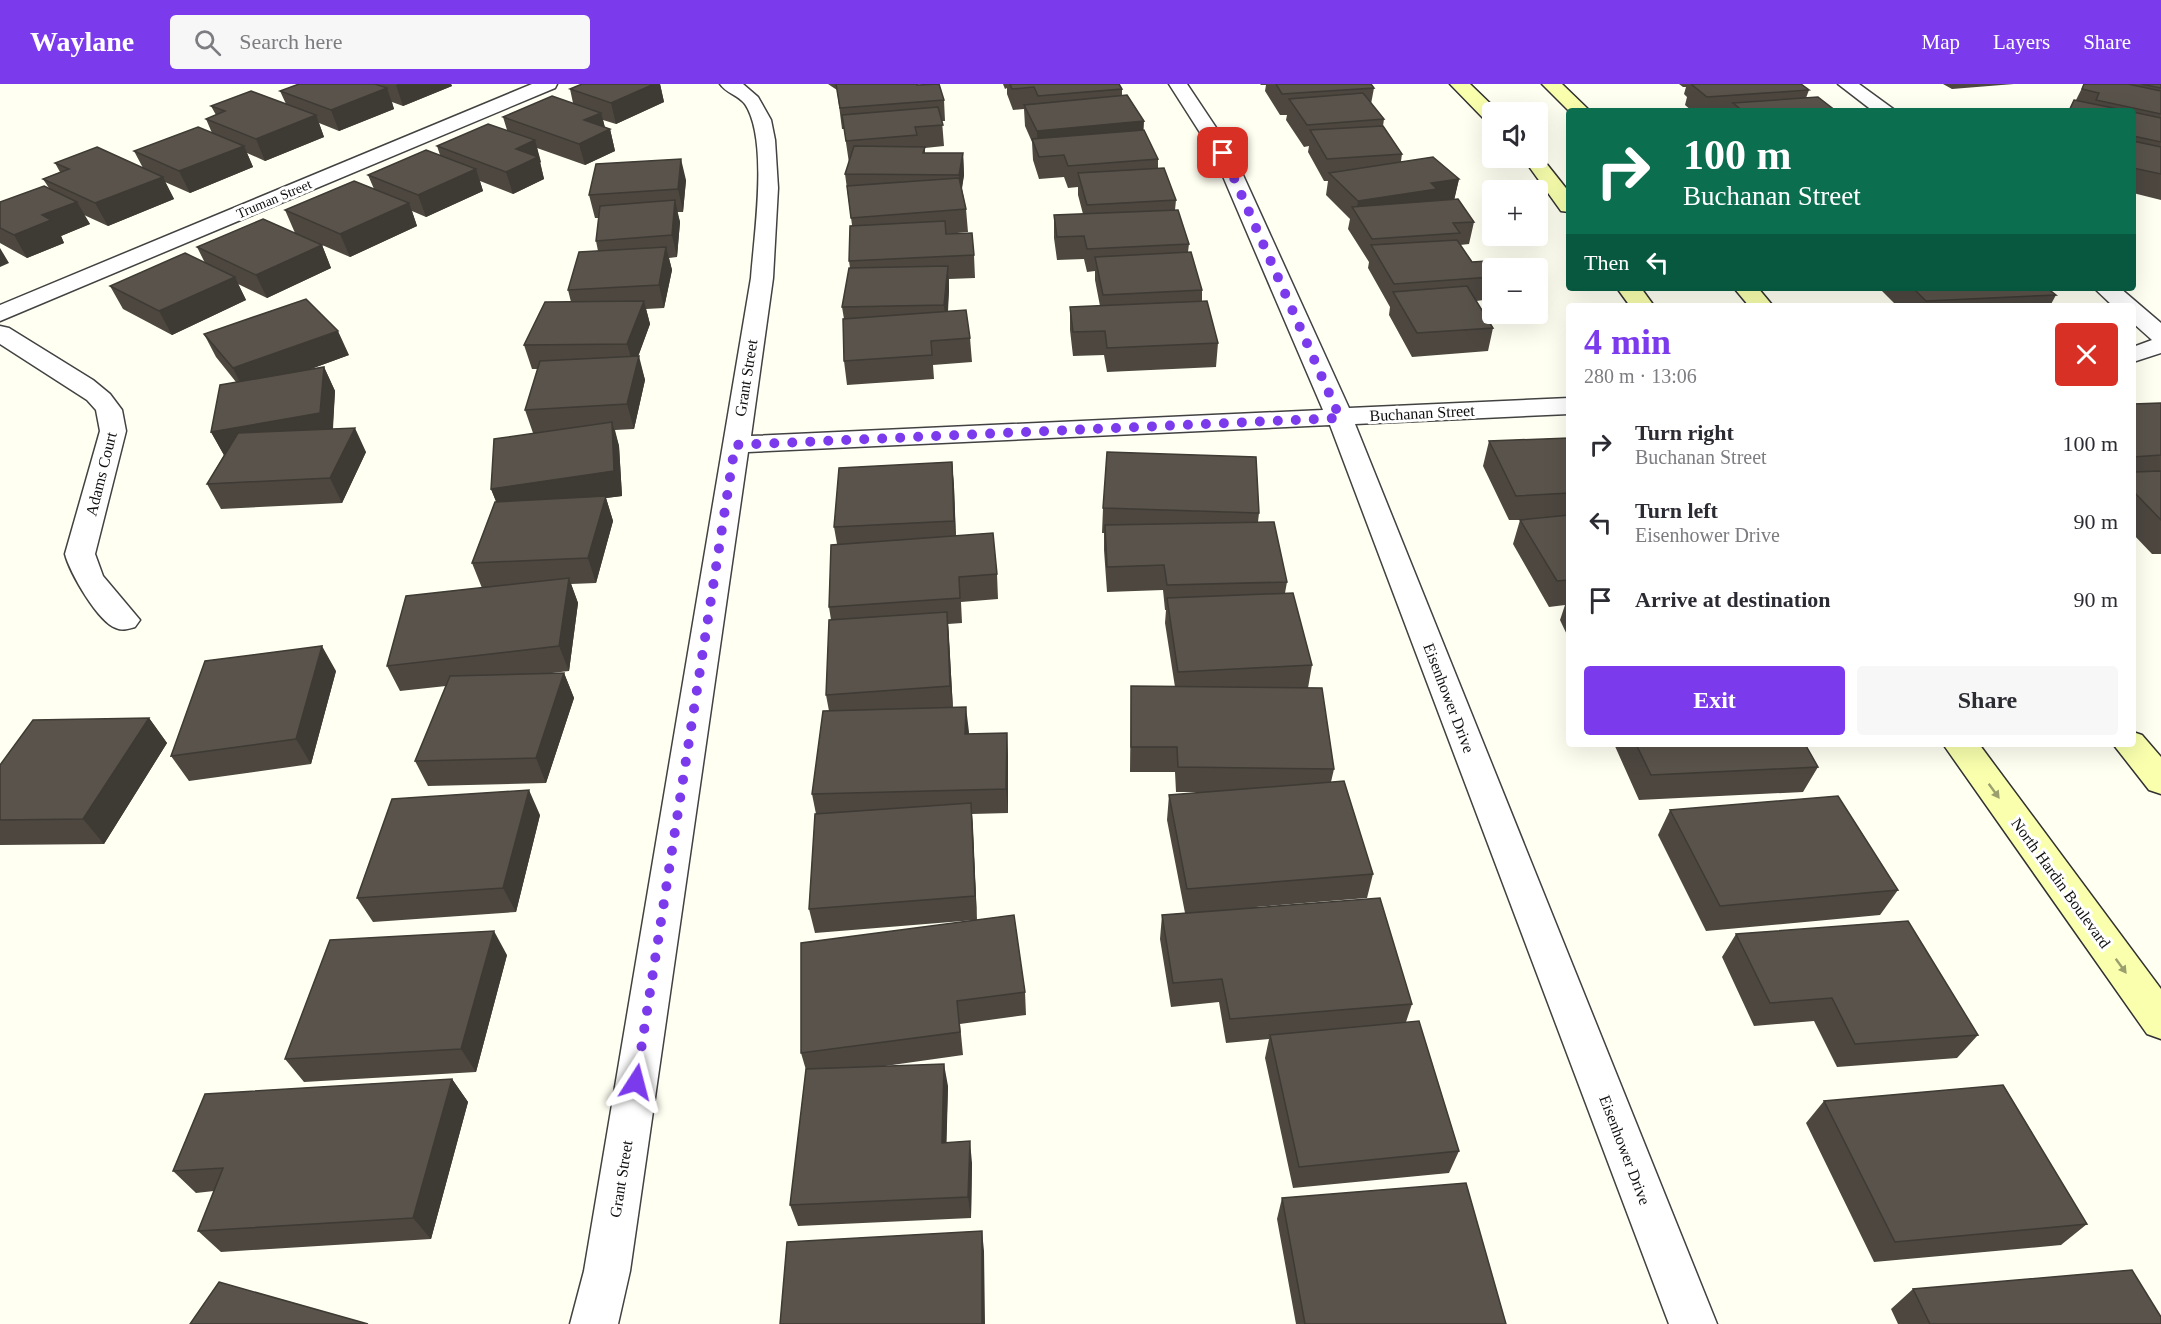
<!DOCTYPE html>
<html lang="en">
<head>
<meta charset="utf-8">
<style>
	:root { --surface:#fff; --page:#f7f7f7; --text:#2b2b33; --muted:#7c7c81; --accent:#7c3aed }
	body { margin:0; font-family:Georgia,serif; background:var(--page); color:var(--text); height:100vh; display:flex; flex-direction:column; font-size:22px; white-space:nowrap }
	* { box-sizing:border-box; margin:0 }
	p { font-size:20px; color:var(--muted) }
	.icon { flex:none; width:33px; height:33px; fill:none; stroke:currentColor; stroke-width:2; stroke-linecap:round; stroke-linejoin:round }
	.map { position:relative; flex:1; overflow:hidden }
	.side { position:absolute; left:1566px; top:219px; width:570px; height:444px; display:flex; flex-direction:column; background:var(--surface); border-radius:6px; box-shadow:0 6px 24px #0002 }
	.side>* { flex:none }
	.top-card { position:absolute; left:1566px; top:24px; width:570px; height:183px; border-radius:6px; box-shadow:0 6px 24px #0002; background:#0b6e4f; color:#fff; overflow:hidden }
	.controls { position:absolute; left:1482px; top:18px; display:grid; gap:12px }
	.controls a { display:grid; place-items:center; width:66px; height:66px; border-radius:6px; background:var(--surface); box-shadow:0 6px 24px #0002; font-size:30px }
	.pin { position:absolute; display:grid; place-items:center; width:51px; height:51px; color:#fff; margin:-26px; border-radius:12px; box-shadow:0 3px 9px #0006 }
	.me { position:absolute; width:66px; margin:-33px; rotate:9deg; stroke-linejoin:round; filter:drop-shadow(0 0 4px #0008) }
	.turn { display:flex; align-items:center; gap:21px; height:126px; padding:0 18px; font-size:27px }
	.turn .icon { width:78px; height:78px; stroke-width:2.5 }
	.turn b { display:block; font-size:42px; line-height:51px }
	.then { display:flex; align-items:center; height:57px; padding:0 18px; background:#0003; gap:12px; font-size:22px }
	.round { display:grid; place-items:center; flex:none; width:63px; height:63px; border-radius:6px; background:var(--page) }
	.overview { display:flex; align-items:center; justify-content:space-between; height:102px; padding:0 18px }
	h1 { font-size:36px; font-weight:800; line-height:45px; color:var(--accent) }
	.button { display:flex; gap:12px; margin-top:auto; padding:12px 18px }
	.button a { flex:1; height:69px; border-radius:6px; background:var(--accent); color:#fff; font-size:24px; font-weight:800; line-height:69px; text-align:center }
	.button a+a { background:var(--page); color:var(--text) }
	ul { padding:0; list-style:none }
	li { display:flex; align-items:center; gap:18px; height:78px; padding:0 18px }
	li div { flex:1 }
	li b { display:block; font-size:22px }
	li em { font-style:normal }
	header { display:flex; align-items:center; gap:36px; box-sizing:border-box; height:84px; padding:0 30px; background:var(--accent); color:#fff }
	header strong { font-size:28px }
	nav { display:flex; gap:33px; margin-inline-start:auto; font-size:21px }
	.search { width:420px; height:54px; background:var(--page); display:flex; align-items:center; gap:15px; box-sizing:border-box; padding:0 21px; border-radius:6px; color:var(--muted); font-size:22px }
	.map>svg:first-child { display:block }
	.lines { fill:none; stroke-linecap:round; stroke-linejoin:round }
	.minor-casing { stroke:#424242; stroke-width:3 }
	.secondary-casing { stroke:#313131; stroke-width:3 }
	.minor { fill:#fff; fill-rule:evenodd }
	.secondary { fill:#f9ffad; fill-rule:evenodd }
	.wall { fill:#4d4740 }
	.shaded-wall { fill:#3e3a34 }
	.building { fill:#59534b; stroke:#3e3a34; stroke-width:1.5 }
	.oneway { fill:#9b9f6e }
	.route { stroke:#7c3aed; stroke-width:10; stroke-dasharray:0 18 }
	.labels { text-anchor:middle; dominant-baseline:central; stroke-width:6; stroke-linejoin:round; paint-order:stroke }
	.far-street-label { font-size:14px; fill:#0f0f0f; stroke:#fff }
	.street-label { font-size:16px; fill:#0f0f0f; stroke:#fff }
</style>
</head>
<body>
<header>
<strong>Waylane</strong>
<div class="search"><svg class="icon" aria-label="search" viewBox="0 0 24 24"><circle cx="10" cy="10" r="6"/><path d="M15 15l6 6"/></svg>Search here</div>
<nav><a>Map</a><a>Layers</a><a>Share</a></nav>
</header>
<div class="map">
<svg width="2161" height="1240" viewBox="0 0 2161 1240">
	<rect width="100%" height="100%" fill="#fffff2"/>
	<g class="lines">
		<defs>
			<path id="minor" d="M532,0H557L555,4L0,237V221Z
				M720,0H743L758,13L771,36L775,56L778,104L773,194L751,352L1323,326L1213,69L1169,0H1187L1233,69L1349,324L1569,314V330L1355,340L1717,1240H1669L1330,341L748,368L630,1187L618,1240H570L584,1187L751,194C754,151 769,56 745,20C738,11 726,9 720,0Z
				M1838,0H1859L1896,27H1873Z
				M2094,204H2120L2161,239V269L2133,278V263L2152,256L2133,239V222H2113Z
				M0,242L9,244L93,296L110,310L122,326L126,347L95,470L103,492L140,536L135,543C128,545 123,547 116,544C98,538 70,489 65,470L100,347L96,326L87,316L0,260Z"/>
			<path id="secondary" d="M1450,0H1470L1499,28H1492V38L1485,36Z
				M1542,0H1562L1590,27H1569Z
				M1538,69L1569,108V128L1561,127L1523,74H1538Z
				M1617,204H1641L1654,222H1630Z
				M1734,204H1758L1773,222H1749Z
				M2133,648L2142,651L2161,673V710L2149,706L2113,660H2133Z
				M1943,660H1979L2161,905V955L2147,950Z"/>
		</defs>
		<use href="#minor" class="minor-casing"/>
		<use href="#secondary" class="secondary-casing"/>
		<use href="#minor" class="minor"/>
		<use href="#secondary" class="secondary"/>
	</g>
	<path class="wall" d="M299,0H451L452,2L403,22L392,18L394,25L339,47L319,39L324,53L265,77L247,69L253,83L190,109L165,98L174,115L108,142L84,131L90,140L61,152L64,159L27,174L0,159V118L49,104L43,95L60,88L55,79L143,84L134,67L212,49L206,35L216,31L211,22L286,20L280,7Z
		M582,0H660L664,18L616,40L603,36L605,44L610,45L615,67L585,81L537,64L544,95L513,110L480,97L483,107L426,133L412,127L417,142L350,173L322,161L331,184L267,214L238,200L246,216L172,251L123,225L110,202L205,179L197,163L295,149L285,126L374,105L368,91L440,71L437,62L507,46L503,33L573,19L570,5Z
		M828,0H917L944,16L945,37H942L944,62L925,64V69H963L964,91L962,105L966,125L968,148L946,150L974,171L975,194L949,195V206L948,228L970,254L972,278L933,281L934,295L847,301L844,277V235L842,223L850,184L849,177L852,141L845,90L849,79L844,45H842L837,6Z
		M1003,0H1119L1122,5V11L1143,46L1158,75V84L1176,116L1175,126L1189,160L1188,168L1202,206V218L1218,259L1216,283L1107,288L1104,271L1073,272L1070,246V223L1100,222L1095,196V187L1087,188L1084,175L1057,176L1054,154V131L1083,130L1078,111V103L1068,104L1064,93L1039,95L1033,76L1032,58L1025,42L1024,25L1013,26L1007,10V4L1005,5Z
		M1260,0H1371L1374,4L1371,20L1384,35L1383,42L1402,70L1401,77L1459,95L1454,115L1474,138L1469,160L1460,161L1472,178L1492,184V215L1476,217L1493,244L1488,267L1412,273L1389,231L1390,223L1368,184L1369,178L1348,145L1350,135L1326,111L1328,97H1324L1308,68L1309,62L1304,63L1286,36L1287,31H1280L1265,7L1266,1H1261Z
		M1679,0H1801L1809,6L1806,14L1836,27H1692L1685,21L1687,13L1684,10L1686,3H1683Z
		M1943,0H2014L1952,5Z
		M2084,0H2141L2161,4V116L2133,109V27H2068L2074,16H2076Z
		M686,96L683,128H677L680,138L677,173L669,174L672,186L664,224L646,225L650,240L638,272L645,296L634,345L615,346L619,362L622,412L606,414L613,437L596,499L571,500L578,519L569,587L552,589H564L574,614L546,699L428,702L415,677L446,602L400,607L387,582L482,504L472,479L496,417L491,405L533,349L525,326L538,285H532L524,261L571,218L568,206L598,167L596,157L599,134H595L589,111Z
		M1879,204H2047L2056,211L2050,222H1897Z
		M204,250L349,271L308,286L324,283L335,307L333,345L366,368L342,419L221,425L207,400L224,371L211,348L236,298L216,273Z
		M2161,319V470H2152L2133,450V320Z
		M1569,354V555L1560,536L1565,521L1549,523L1513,460L1520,436H1509L1483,382L1489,357Z
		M952,378L954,403L956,452L997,490L998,515L961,518L962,539L948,540L953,624L968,650L1007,649L1008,674V729L972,730L977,836L1025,908L1026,931L960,940L963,971L885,982L948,1002L946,1058L972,1079L971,1134L798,1142L790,1121L806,986L801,969L975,836L815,849L809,825L816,730L812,710L829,627L826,611L831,536L829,523L837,460L834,443Z
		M1103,424L1259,429L1258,438L1287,498L1285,509L1312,581L1308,604L1334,685L1331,698L1373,790L1367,814L1256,823L1412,920L1406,938L1459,1067L1449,1089L1293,1104L1265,974L1269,955L1226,959L1219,918L1171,923L1160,855L1162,831L1185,829L1167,736L1169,711L1209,708H1176L1175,688H1130L1131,602L1175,603L1165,539L1166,526H1165L1163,506L1107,508L1104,466V449H1102Z
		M336,587L311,680L189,697L171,672Z
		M149,634L167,659L104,760L0,761V681Z
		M1614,660H1805L1818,683L1803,708L1639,716Z
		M1670,726L1898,806L1880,831L1706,847L1658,751Z
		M540,731L516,828L373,838L357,814Z
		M1736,850L1978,951L1957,974L1837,983L1814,937L1754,942L1722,873Z
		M507,871L476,988L304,998L285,975Z
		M452,995L468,1018L431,1155L221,1168L198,1147L214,1107L196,1109L173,1087Z
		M1824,1017L2087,1140L2061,1161L1874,1178L1806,1039Z
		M1282,1114L1506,1240H1296L1277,1135Z
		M1913,1205L2161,1240H1898L1891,1225Z"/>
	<path class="shaded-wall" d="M399,0H451L452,2L403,22L396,1Z
		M654,0H660L664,18L616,40L611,19Z
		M387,4L394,25L339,47L331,26Z
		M601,29L606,47L610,45L615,67L585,81L579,60L584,36Z
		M316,31L324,53L265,77L256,55Z
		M1144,37L1143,58L1038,69L1037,47Z
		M535,56L541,78L540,79L544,95L513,110L506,88L516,65Z
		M244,62L253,83L190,109L179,87Z
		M963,69L964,91L960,113L959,91Z
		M681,75L686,96L683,128L678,105Z
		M476,85L483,107L426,133L418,111Z
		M163,93L174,115L108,142L95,119Z
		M1459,95L1454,117L1356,130L1358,117L1431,99Z
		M675,116L680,138L677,173L672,151Z
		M77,118L90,140L61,152L64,159L27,174L14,151L42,131Z
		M409,119L417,142L350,173L340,150Z
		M322,161L331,184L267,214L256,191Z
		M666,163L672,186L664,224L659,201Z
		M0,164L9,179L0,183Z
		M948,182L949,206L946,245L944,221Z
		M235,193L246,216L172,251L159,227Z
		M644,217L650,240L634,284L627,260Z
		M338,247L349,271L245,309L233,284Z
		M639,272L645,296L634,345L627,320Z
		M324,283L335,307L332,353L225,373L211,348Z
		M612,338L619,362L622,412L606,414L613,437L596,499L588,474L501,430L491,405Z
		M355,344L366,368L342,419L330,394Z
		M952,378L954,403L956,462L954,437Z
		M569,494L578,519L569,587L559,562Z
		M947,528L949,553L953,627L950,602Z
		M322,562L336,587L311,680L296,655Z
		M564,589L574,614L546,699L536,674Z
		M966,623L969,648L968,675L965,650Z
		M149,634L167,659L104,760L83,735Z
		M1007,649L1008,674V729L1006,705Z
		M529,706L540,731L516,828L503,804Z
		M971,719L973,743L977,836L975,812Z
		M494,847L507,871L476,988L461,965Z
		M944,980L948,1002L946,1080L942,1059Z
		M452,995L468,1018L431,1155L413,1134Z
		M970,1057L972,1079L971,1134L968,1113Z
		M982,1147L984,1167L985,1240H982Z"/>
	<path class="building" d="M299,0H375L387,4L331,26L280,7Z
		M582,0H654L611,19L570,5Z
		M836,0H917V1L939,0L944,16L840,24Z
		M1010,0H1119L1122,5L1038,12L1034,3L1012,5Z
		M1276,0H1371L1374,4L1282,10Z
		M1691,0H1801L1809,6L1707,13Z
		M2084,0H2128L2161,7V30L2096,16L2099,9L2082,5Z
		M2141,0H2161V4Z
		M251,7L316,31L256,55L206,35L225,27L211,22Z
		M1363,9L1384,35L1307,41L1289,15Z
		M1127,11L1144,37L1037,47L1024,21Z
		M552,12L601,29L584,36L610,45L579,60L503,33Z
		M1818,13L1836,27H1743L1733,19Z
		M2074,16L2128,27H2069Z
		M938,23L943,41L915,43L917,51L846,57L842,31Z
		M2133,28L2161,34V58L2133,52Z
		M488,40L535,56L516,65L538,73L506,88L437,62Z
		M1383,42L1402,70L1327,75L1310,46Z
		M198,43L244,62L179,87L134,67Z
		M1144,46L1158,75L1068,82L1064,71L1039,73L1032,55Z
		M2133,57L2161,63V90L2133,84Z
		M854,62L925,63L923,69H963L959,91L845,90Z
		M97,63L163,93L95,119L43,95L69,85L55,79Z
		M426,66L476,85L418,111L368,91Z
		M1433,73L1459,95L1431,99L1437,105L1358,117L1329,89Z
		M681,75L678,105L589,111L596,80Z
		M1164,84L1176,116L1087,121L1078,89Z
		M959,94L966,125L851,134L847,102Z
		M354,97L409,119L340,150L285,126Z
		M44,102L77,118L42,131L51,136L14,151L0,144V118Z
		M1458,115L1474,138L1453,139L1460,149L1372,155L1352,123Z
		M675,116L672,151L596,157L600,122Z
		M1178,126L1189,160L1087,165L1084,152L1057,153L1054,131Z
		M263,135L322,161L256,191L197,163Z
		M945,137L946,150L972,149L974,171L849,177L850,142Z
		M1457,156L1472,178L1502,176L1508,184H1492V193L1394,200L1371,161Z
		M666,163L659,201L568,206L579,168Z
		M1191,168L1202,206L1103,211L1095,173Z
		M185,169L235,193L159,227L110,202Z
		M948,182L944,221L842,223L849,184Z
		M1467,202L1493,244L1417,249L1393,208Z
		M1913,204H2047L2056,211L1926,217Z
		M306,215L338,247L233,284L204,250Z
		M644,217L627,260L524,261L545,218Z
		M1207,217L1218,259L1107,264L1105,247L1073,248L1070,223Z
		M966,226L970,254L931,257L932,271L844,277L843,235Z
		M639,272L627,320L525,326L540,277Z
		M324,283L320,329L211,348L220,301Z
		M2161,319V371L2133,373V320Z
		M612,338L614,387L491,405L494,355Z
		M355,344L330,394L207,400L238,349Z
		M1569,354V409L1516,412L1489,357Z
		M1107,368L1256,373L1259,429L1103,424Z
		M952,378L954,437L834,443L839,384Z
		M2161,387V436L2133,407V388Z
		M606,412L588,474L472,479L495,418Z
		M1569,431V496L1557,497L1520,436Z
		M1274,438L1287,498L1167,501L1164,481L1107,483L1105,441Z
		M993,449L997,490L959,493L960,514L829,523L831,461Z
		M569,494L559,562L387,582L406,512Z
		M1293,509L1312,581L1178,588L1167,514Z
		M947,528L950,602L826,611L829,536Z
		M322,562L296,655L171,672L205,577Z
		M564,589L536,674L415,677L450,592Z
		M1131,602L1322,604L1334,685L1178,683L1177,663H1131Z
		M966,623L965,650L1007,649L1006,705L812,710L823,627Z
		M149,634L83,735L0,736V681L33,636Z
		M1636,660H1805L1818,683L1651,691Z
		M1344,697L1373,790L1187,805L1169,711Z
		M529,706L503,804L357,814L392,715Z
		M1838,712L1898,806L1720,822L1670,726Z
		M971,719L975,812L809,825L815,730Z
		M1380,814L1412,920L1230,935L1222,895L1173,899L1162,831Z
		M1014,831L1025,908L957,917L960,948L801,969V859Z
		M1908,837L1978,951L1855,960L1832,914L1770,919L1736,850Z
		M494,847L461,965L285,975L330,856Z
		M1419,937L1459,1067L1299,1083L1270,951Z
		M944,980L942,1059L970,1057L968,1113L790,1121L806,985Z
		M452,995L413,1134L198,1147L223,1084L173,1087L205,1010Z
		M2003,1001L2087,1140L1895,1158L1824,1017Z
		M1466,1099L1506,1240H1305L1282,1114Z
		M982,1147V1240H780L787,1158Z
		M2132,1186L2161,1233V1240H1930L1913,1205Z
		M219,1198L368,1240H190Z"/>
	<defs><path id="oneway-solid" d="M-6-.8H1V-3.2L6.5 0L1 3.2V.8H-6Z" transform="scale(1.5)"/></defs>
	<g class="oneway">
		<use href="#oneway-solid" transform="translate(1994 707) rotate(54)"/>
		<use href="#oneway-solid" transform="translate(2121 882) rotate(54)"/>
	</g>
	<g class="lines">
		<path class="route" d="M636,998L735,361L1340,334L1223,69"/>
	</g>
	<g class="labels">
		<g class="far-street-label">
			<text transform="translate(274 115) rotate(-23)">Truman Street</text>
		</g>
		<g class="street-label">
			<text transform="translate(746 294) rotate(-81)">Grant Street</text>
			<text transform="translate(1422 329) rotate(-3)">Buchanan Street</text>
			<text transform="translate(101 390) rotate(-76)">Adams Court</text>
			<text transform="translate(1449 614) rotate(69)">Eisenhower Drive</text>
			<text transform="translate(2061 799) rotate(54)">North Hardin Boulevard</text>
			<text transform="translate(1625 1066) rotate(69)">Eisenhower Drive</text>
			<text transform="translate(621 1095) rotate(-81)">Grant Street</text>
		</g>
	</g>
</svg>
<div class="controls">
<a><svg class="icon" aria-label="sound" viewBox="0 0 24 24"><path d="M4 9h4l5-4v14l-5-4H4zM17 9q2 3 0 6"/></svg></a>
<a>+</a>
<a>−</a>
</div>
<div class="pin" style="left:1223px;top:69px;background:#d93025"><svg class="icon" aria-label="arrive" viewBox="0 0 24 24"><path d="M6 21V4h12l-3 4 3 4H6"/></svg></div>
<svg class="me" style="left:636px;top:998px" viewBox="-20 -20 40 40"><path d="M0-17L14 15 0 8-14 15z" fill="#7c3aed" stroke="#fff" stroke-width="4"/></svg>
<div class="top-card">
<div class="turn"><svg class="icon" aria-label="right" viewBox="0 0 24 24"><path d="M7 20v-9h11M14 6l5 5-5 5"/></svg><div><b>100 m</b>Buchanan Street</div></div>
<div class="then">Then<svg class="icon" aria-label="left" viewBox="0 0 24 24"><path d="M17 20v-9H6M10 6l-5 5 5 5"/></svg></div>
</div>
<section class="side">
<div class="overview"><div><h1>4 min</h1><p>280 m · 13:06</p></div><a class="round" style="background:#d93025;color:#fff"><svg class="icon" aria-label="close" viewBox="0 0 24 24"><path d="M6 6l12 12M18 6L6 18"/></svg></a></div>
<ul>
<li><svg class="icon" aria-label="right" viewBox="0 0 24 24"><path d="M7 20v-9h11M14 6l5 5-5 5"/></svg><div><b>Turn right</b><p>Buchanan Street</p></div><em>100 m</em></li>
<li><svg class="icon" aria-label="left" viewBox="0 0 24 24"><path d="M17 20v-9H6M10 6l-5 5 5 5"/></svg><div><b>Turn left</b><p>Eisenhower Drive</p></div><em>90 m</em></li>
<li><svg class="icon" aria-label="arrive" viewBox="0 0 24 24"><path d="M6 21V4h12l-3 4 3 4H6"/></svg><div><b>Arrive at destination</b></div><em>90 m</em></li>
</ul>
<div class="button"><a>Exit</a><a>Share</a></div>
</section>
</div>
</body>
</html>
